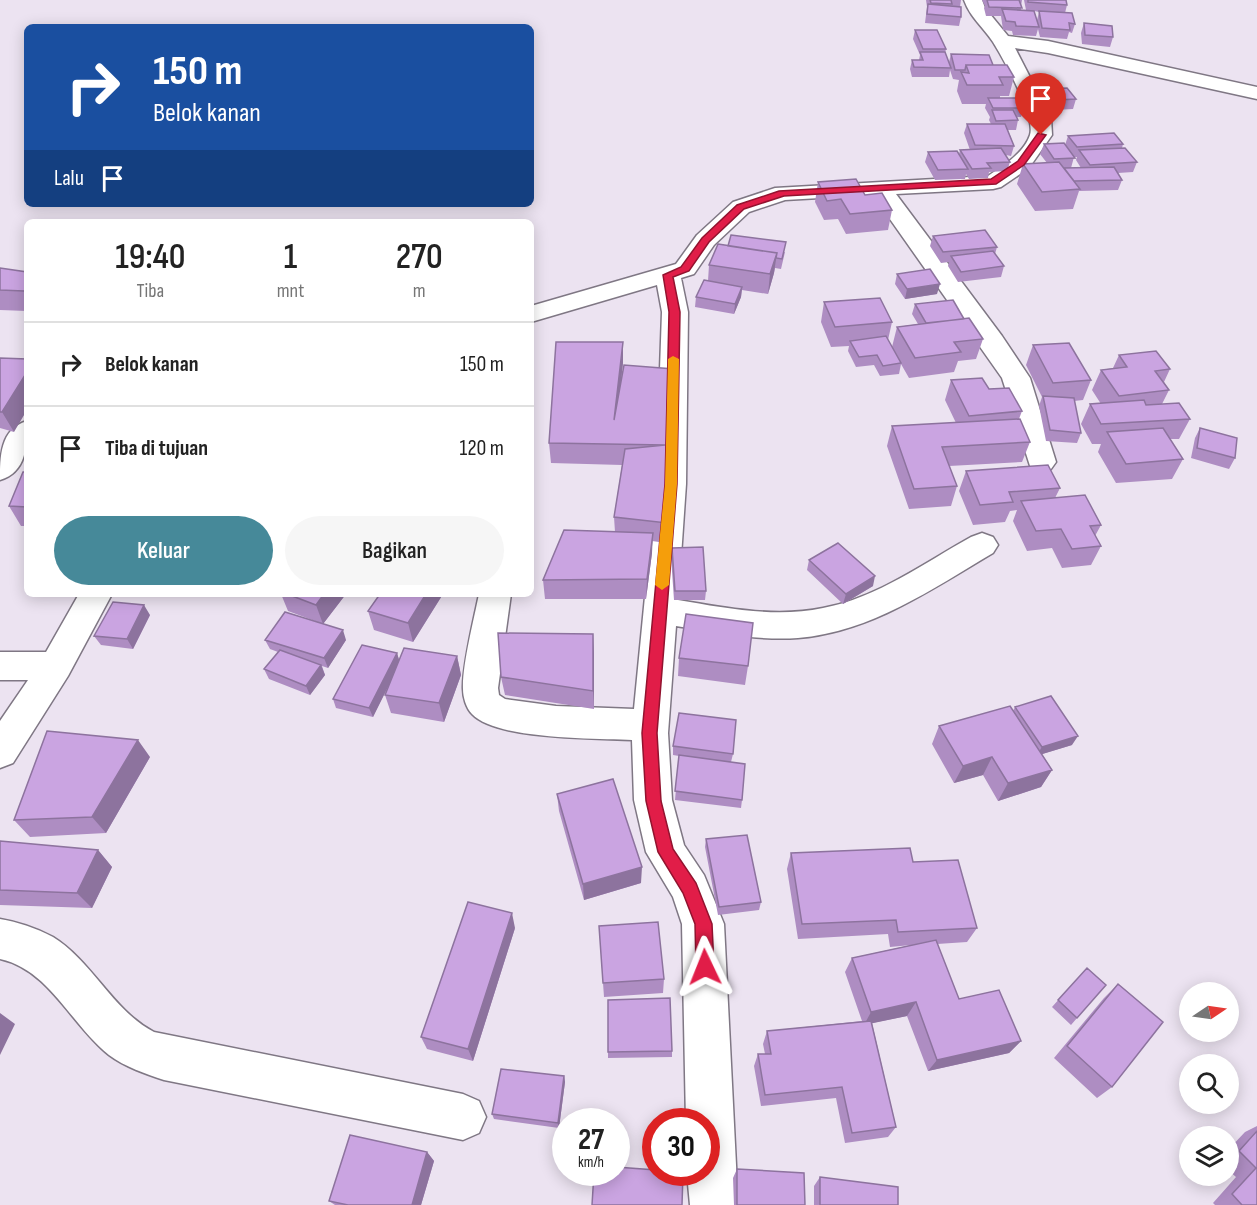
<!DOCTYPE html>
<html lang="id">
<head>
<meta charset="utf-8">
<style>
	:root { --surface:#fff; --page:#f6f6f6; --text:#222; --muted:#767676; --line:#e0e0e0; --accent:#468999 }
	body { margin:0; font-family:"Sofia Sans Condensed",sans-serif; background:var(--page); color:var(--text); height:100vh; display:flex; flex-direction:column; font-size:22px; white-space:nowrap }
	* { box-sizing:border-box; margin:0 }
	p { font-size:20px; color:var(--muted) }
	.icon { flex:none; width:33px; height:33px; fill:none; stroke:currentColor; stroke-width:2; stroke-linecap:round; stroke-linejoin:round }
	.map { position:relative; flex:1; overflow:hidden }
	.details { position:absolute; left:24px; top:219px; width:510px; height:378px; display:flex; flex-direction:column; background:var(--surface); border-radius:9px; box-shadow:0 3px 15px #0003 }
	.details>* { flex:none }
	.top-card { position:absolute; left:24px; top:24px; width:510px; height:183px; border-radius:9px; box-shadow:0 3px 15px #0003; background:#1a4fa0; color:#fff; overflow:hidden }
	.needle { width:39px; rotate:77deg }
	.buttons { position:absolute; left:1179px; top:982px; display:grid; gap:12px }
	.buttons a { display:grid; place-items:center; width:60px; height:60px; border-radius:50%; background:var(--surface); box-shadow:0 3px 15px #0003; font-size:30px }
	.speed { position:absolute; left:552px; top:1108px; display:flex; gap:12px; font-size:30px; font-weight:700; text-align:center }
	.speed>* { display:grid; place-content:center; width:78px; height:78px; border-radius:50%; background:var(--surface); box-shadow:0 3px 15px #0003; line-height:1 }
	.speed small { font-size:15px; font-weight:400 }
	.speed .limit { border:9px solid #d22; background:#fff; color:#111 }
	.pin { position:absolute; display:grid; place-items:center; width:51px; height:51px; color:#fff; margin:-62px -26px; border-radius:50% 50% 50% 0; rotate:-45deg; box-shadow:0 0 6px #0007 }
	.pin .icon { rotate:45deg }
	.me { position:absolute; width:66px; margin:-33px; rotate:358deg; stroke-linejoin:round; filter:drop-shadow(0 0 4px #0008) }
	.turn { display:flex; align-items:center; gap:21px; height:126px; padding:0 30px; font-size:27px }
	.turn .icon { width:78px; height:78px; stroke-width:2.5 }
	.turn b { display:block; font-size:42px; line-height:51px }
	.then { display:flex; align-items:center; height:57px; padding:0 30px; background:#0003; gap:12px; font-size:22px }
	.eta { display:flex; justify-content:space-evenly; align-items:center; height:102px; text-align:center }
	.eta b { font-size:36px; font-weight:600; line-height:42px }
	.button { display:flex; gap:12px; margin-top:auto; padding:12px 30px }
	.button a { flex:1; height:69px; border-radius:36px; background:var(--accent); color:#fff; font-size:24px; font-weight:600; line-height:69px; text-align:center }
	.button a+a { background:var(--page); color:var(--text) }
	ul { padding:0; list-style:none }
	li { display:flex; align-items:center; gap:18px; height:84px; padding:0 30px; border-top:2px solid var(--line) }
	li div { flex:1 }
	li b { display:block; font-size:22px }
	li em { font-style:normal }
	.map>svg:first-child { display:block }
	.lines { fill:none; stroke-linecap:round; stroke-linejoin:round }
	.minor-casing { stroke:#7f7784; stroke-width:3 }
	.minor { fill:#fff; fill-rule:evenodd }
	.wall { fill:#ae8dc2; fill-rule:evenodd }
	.shaded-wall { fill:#8d739e }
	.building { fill:#caa4e1; stroke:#8d739e; stroke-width:1.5 }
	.route { fill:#e11d48; stroke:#92132f; stroke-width:1.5 }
	.slow { fill:#f59e0b }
</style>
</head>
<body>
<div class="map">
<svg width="1257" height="1205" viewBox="0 0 1257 1205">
	<rect width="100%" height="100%" fill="#ece3f1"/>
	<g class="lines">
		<defs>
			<path id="minor" d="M964,0H982L985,8L1008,36L1048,41L1257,87V99L1048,53L1015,48L1051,118L1052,135L1029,168L1001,187L993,189L896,194L1002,336L1030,378L1056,462L1051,469L1041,472L1031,469L1002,378L873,195L785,200L749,212L714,245L694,274L681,278L688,312L686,484L678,600C725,608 776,618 823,608C877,598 924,563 971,537L982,533L993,537L998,545L993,553C932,589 871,632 798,638C758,641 716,632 676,626L668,733L672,800L684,845L704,875L724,924L738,1205H690L687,1173H706V1122H686L682,924L673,897L646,852L634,800L632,740C596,738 496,740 472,714C466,708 463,697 463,689C462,666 474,619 479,594H511L498,688L499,695L505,699L556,706L634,709L656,484L662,312L657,285L531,322V306L676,264L697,235L733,202L775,188L988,176C1003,166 1024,153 1030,135C1036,117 1003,58 993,42C983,27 970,17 964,0Z
				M27,421C27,445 27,472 0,480C0,457 0,429 27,421Z
				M79,594H112L68,676L13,763L0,768V721L28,680H0V652H46Z
				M0,919C18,922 36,928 53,937C93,962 112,1010 154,1032L463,1094L479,1101L486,1117L479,1133L463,1140L164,1080C146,1074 125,1067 109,1055C71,1025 50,970 0,959Z"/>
		</defs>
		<use href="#minor" class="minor-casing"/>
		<use href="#minor" class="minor"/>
	</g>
	<path class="wall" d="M926,0H961L960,7L961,17L959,26L925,23L927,7Z
		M982,0H1022L1021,6V10H1026L1024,0H1067H1066L1067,5L1065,13L1075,24L1072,33L1069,32L1067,39L1040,37L1038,29L1036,36L1013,35L1012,31L1003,30L1001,16H986L984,8L985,6ZM1034,11L1039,12L1037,20Z
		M1084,23L1113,37L1110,47L1082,44L1081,33Z
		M915,30L946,49L945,53L949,62L951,54L993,65L1014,77L1009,96H1000V98L1024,108L1021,117H1017L1018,120L1016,130H1008L1014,146L1011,156L1006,155L1010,162L1007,171L989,172L988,178L969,179L966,174L965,179L935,180L925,162L928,152L959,154L960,150H970L964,133L967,124H991L989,120L990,117L985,108L986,104H962L957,91L959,80L953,79L950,70L949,77H912L910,69L912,60H919L920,55L913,39Z
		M1034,76L1056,85L1055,89L1076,99L1073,109L1053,110L1045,99L1046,95L1042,96L1031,85Z
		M1068,136L1123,144L1122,148L1137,162L1133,172L1118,173L1122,180L1118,190L1079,191L1073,209L1035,211L1017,184L1023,164L1047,163L1040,154L1044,144L1065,145ZM1074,157H1077L1076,160L1081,168H1071Z
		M818,182L865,195L892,210L888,230L846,234L838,219L824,220L815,202Z
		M933,236L997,247L995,254L1004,266L1001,277L958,282L948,266L949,262L941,263L930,246Z
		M785,252L781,269L775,268L774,273L768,294L742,290L741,297L734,314L695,307L696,297L708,281L709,265Z
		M0,268L27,272V311L0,310Z
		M897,274L937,294L905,299L895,284Z
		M824,302L892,322L888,340L892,347L897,327L918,324L912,314L915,304L964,319L983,339L976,359L958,361L954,372L909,378L901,364L899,374L880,376L874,365L856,367L848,351L849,346L831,347L821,322Z
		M1033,345L1091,380L1083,400L1074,401L1081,433L1077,443L1046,441L1039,406L1042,397L1026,365Z
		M1119,355L1170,369L1164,382L1169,390L1162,404L1190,419L1179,439H1170L1183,459L1172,479L1116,483L1098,452L1101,444H1092L1081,424L1090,404H1101L1092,390L1101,370L1113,368Z
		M0,358L14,432L0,428Z
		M623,363L621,384L674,369L666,543L652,541V553L646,599H545L543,580L615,532L614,517L622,465L551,463L549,443Z
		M951,380L989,389L1022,411L1019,419L1030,442L1022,462L949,466L957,486L951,506L909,509L887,446L892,426L956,423L945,400Z
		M1200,428L1235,458L1229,469L1191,458L1195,438Z
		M966,471L1060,488L1055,498L1101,525L1095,536L1101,546L1091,565L1062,568L1052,548L1027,551L1013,521L1017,510L1010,511L1005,522L973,525L959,491Z
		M27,472V526H21L9,506Z
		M672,548L706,591L705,600H674L671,557Z
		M809,560L873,586L843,604L807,570Z
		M281,594H346L323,624L288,611Z
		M380,594H443L413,642L374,630L368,611Z
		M150,615L133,649L101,645L94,636Z
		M593,634L594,709L505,695L501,677Z
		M265,640H346L328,668L322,666L325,675L310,695L269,679L264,669L278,652L270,649Z
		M397,653L399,660L457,656L461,675L444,722L391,713L385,695L390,682L373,717L336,708L333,699Z
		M679,658L748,666L745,685L678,676Z
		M1015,707L1072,745L1042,754L1052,770L1041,787L998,801L983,775L954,783L932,744L939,726L1013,711Z
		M673,746L733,754L731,762L742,800L741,808L675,800L679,756L673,755Z
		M150,757L106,833L30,837L14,820Z
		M557,794L641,883L584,900L559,811Z
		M706,839L761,902L759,910L718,915L705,847Z
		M0,841L98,850L112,867L92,908L0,905Z
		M791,853L913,862L977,928L967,942L937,944L959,999L1021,1041L1009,1053L928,1071L907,1016L872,1023L896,1127L888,1137L845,1143L836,1098L761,1106L754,1066L758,1054H765L763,1044L767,1031L862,1021L845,972L852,958L911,945L890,947L888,934L798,939L787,869Z
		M599,926L664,979L663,993L604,997Z
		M515,928L473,1061L427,1049L421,1037Z
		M1087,968L1077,1018L1071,1025L1052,1007Z
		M1118,984L1112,1087L1097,1098L1054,1058L1104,998Z
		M672,1051V1057L608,1058V1052Z
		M564,1076L565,1082L559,1128L494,1119L492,1114Z
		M1257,1126V1205H1215L1213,1203L1236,1177L1228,1170V1150L1245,1132Z
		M427,1152L434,1161L421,1205H335L329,1201Z
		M737,1169L805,1205H734L733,1178Z
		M820,1177L898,1205H814V1186Z"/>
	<path class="shaded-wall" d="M1056,85L1054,95L1048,89L1046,95L1042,96L1045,86Z
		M777,253L774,273L768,294L770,274Z
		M940,284L937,294L905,299L907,289Z
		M742,287L741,297L734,314L735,304Z
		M27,288V298L24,291Z
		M623,342V363L614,440V420Z
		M27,372V410L14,432L2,412Z
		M653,533L652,553L646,599L647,579Z
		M875,576L873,586L843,604L846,594Z
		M324,594H346L323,624L316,605Z
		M426,594H443L413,642L408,623Z
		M144,605L150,615L133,649L127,639Z
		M343,630L346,640L328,668L324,658Z
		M593,634L594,653V709L593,691Z
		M397,653L400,663L373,717L369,708Z
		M457,656L461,675L444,722L439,703Z
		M321,665L325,675L310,695L306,686Z
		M1078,736L1072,745L1036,756L1042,747Z
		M138,740L150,757L106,833L92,817Z
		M992,757L983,775L954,783L963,766Z
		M1052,770L1041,787L998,801L1008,783Z
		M98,850L112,867L92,908L77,893Z
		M642,867L641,883L584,900L583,884Z
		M512,913L515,928L473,1061L468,1049Z
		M916,1002L907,1016L864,1025L871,1012Z
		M0,1013L15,1024L0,1055Z
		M1021,1041L1009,1053L928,1071L937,1060Z
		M564,1076L565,1082L559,1128L558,1123Z
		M427,1152L434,1161L421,1205H412Z"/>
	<path class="building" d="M930,0H951L952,4L931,3Z
		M987,0H1019L1022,8L989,7Z
		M1028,0H1066L1067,5L1028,2Z
		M928,4L961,7V17L927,14Z
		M1002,9L1034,11L1039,27L1016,26L1015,22L1006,21Z
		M1039,11L1072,13L1075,24L1069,23L1070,30L1042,28Z
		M1084,23L1112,26L1113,37L1085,35Z
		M915,30H937L946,49H923Z
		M920,52H945L951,68L914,67L912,60H923Z
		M951,54L989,55L993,65H966L965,70H955Z
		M966,65H1007L1014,77H999L1003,85H967L961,72L969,73Z
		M1046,75L1056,85L1045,86L1034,76Z
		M1067,88L1076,99L1056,100L1048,89Z
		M988,98H1018L1024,108H993Z
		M992,110H1013L1018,120L996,121Z
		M967,124H1005L1014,146L975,145Z
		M1114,133L1123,144L1077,147L1068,136Z
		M1064,143L1075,158L1054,159L1044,144Z
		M1001,148L1010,162L987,163L991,168L972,169L960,150Z
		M1125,148L1137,162L1090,165L1079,150Z
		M957,151L968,169L938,170L928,152Z
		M1059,162L1080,189L1042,192L1023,164Z
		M1114,167L1122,180L1074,181L1064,168Z
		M856,179L865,195L882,193L892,210L850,214L841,199L827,201L818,182Z
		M985,230L997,247L943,252L933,236Z
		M731,235L786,242L782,259L776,258L777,253L728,246Z
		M718,244L777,253L770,274L709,265Z
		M993,251L1004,266L961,272L951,256Z
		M0,268L27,272V288L24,291L0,290Z
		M930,269L940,284L907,289L897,274Z
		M704,280L742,287L735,304L696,297Z
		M880,298L892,322L835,327L824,302Z
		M953,300L964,319L926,323L915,304Z
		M969,318L983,339L954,342L961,352L915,358L897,327Z
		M886,336L901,363L883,366L877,355L859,357L850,341Z
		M556,342H623L614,420L624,365L674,369L667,523L614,517L625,449L665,445L549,443Z
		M1069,343L1091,380L1053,383L1033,345Z
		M1156,351L1170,369L1155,371L1169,390L1119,396L1101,370L1127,367L1119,355Z
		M0,358L27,359V372L2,412H0Z
		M982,378L989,389L1009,388L1022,411L969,416L951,380Z
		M1043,396L1074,398L1081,433L1050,430Z
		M1144,400L1146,405L1179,403L1190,419L1101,424L1090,404Z
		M1020,419L1030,442L942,447L957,486L914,489L892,426Z
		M1163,428L1183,459L1126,464L1107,432Z
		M1200,428L1237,438L1235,458L1197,448Z
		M1048,465L1060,488L1009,492L1013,502L980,505L966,471Z
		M23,472H27V507L9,506Z
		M1085,495L1101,525L1090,526L1101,546L1072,549L1061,529L1036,531L1021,501Z
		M564,530L653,533L647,579L543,580Z
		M838,543L875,576L846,594L809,560Z
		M703,547L706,591H675L672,548Z
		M287,594H324L316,605Z
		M380,594H426L408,623L368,611Z
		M113,602L144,605L127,639L94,636Z
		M285,612L343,630L324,658L265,640Z
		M686,614L753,623L748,666L679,658Z
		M498,633L593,634V691L501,677Z
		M362,645L397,653L369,708L333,699Z
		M404,648L457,656L439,703L385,695Z
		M280,650L321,665L306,686L264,669Z
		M1051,696L1078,736L1042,747L1015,707Z
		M1010,706L1052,770L1008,783L992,757L963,766L939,726Z
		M679,713L736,720L733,754L673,746Z
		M47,731L138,740L92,817L14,820Z
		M679,755L745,764L742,800L675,791Z
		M613,779L642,867L583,884L557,794Z
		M747,835L761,902L719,907L706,839Z
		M0,841L98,850L77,893L0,890Z
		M910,848L913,862L958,860L977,928L898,932L896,920L802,924L791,853Z
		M468,902L512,913L468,1049L421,1037Z
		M658,922L664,979L603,983L599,926Z
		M936,940L959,999L999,990L1021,1041L937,1060L916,1002L871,1012L852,958Z
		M1087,968L1106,985L1077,1018L1058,1000Z
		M1118,984L1163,1022L1112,1087L1067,1046Z
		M670,998L672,1051L608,1052V1000Z
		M871,1021L896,1127L852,1133L842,1087L765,1095L758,1054H771L767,1031Z
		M501,1069L564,1076L558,1123L492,1114Z
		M1257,1131V1205H1242L1232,1194L1256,1168L1239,1151Z
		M350,1135L427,1152L412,1205H348L329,1201Z
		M616,1167L656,1170V1173H683L682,1205H592L594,1173H616Z
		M737,1169L804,1173L805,1205H737Z
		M820,1177L898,1187V1205H820Z"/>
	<path class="route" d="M1038,133L1046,135L1024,165L996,184L784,196L744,209L709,242L689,271L673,277L680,312L677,484L657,733L661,801L673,849L696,883L712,924L714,967L711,973L705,975L699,973L696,967L695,924L683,893L658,852L646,801L642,733L665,484L669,312L663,275L681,267L702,238L737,205L779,191L991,179L1018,161Z"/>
	<path class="slow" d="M673,356L679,359L677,484L669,585L662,590L655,585L665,484L668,359Z"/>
</svg>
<div class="buttons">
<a><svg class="needle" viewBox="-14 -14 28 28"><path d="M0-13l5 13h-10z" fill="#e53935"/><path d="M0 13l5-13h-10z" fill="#767676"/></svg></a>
<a><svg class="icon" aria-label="search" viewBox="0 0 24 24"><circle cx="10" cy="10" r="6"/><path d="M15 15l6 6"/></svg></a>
<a><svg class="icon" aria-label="layers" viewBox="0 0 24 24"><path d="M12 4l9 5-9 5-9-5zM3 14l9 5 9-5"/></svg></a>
</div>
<div class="speed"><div>27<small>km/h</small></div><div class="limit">30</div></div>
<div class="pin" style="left:1041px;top:135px;background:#d93025"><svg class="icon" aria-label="arrive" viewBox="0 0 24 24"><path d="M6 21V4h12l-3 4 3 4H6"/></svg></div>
<svg class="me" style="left:705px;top:967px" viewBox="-20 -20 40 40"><path d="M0-17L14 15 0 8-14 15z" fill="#e11d48" stroke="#fff" stroke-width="4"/></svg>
<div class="top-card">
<div class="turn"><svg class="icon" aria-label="right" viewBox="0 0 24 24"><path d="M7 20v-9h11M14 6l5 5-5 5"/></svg><div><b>150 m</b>Belok kanan</div></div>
<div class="then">Lalu<svg class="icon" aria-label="arrive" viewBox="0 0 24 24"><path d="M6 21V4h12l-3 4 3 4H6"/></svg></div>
</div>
<section class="details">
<div class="eta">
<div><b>19:40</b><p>Tiba</p></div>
<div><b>1</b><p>mnt</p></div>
<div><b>270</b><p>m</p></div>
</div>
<ul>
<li><svg class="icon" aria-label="right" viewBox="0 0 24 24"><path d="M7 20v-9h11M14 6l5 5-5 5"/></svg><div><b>Belok kanan</b></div><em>150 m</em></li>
<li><svg class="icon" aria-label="arrive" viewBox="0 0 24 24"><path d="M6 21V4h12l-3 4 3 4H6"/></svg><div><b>Tiba di tujuan</b></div><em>120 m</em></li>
</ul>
<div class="button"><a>Keluar</a><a>Bagikan</a></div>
</section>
</div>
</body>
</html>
